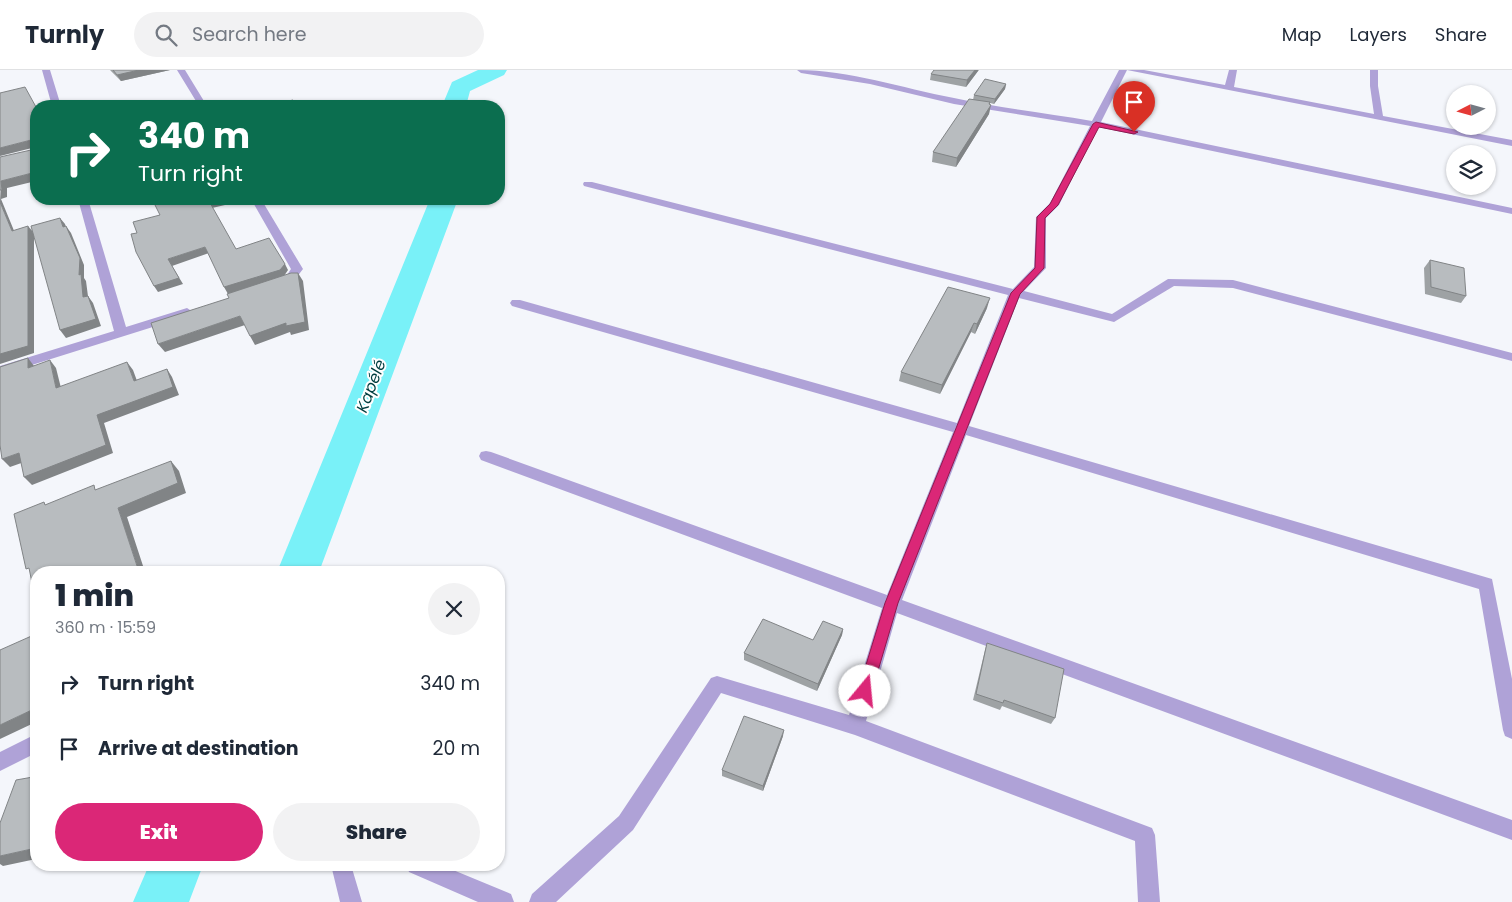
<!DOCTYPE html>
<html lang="en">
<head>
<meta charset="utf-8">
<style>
	:root { --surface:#fff; --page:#f2f2f3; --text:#1f2937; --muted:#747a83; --line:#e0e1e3; --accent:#db2777 }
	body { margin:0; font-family:Poppins,sans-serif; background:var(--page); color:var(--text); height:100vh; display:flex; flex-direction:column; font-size:19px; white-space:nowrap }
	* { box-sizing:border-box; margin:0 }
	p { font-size:16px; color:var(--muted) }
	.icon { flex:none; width:28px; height:28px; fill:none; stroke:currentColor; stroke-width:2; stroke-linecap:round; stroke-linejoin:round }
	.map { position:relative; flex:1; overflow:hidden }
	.drawer { position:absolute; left:30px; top:496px; width:475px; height:305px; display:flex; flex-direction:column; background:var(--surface); border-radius:20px; box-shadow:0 1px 4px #0004 }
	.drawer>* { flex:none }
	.top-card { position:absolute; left:30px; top:30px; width:475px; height:105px; border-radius:20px; box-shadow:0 1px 4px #0004; background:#0b6e4f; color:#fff; overflow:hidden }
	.needle { width:32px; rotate:264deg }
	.buttons { position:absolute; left:1446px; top:15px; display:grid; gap:10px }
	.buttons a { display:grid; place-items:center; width:50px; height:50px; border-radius:50%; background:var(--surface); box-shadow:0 1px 4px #0004; font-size:25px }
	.pin { position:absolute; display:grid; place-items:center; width:42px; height:42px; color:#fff; margin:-51px -21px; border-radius:50% 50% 50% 0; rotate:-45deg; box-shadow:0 0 5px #0007 }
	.pin .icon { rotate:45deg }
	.me { position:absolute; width:55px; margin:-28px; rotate:17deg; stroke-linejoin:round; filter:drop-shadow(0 0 4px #0008) }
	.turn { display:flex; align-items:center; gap:18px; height:105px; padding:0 25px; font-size:22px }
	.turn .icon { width:65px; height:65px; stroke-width:2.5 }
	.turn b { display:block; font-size:35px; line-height:42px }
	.round { display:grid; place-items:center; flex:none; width:52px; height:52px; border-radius:26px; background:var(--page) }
	.summary { display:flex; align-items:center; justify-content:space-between; height:85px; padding:0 25px }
	h1 { font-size:30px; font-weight:800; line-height:38px }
	.action { display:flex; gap:10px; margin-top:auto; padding:10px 25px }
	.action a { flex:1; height:58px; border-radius:30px; background:var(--accent); color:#fff; font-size:20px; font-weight:800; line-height:58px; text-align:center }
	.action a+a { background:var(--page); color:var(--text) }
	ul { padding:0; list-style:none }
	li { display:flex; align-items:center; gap:15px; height:65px; padding:0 25px }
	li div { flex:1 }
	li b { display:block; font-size:19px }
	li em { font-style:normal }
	header { display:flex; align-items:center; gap:30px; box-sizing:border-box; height:70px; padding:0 25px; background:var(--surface); border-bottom:1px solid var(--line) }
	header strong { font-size:24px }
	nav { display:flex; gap:28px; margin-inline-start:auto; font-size:18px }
	.search { width:350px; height:45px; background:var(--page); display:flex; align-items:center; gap:12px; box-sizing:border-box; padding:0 18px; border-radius:28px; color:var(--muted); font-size:19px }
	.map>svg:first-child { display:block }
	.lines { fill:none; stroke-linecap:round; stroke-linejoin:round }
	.river { fill:#79f1f8; fill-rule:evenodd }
	.minor { fill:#afa2d7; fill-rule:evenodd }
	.wall { fill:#9ea2a4 }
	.shaded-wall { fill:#818486 }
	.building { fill:#b8bcbf; stroke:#818486 }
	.route { fill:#db2777; stroke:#8e194d }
	.labels { text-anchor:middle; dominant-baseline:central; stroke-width:4; stroke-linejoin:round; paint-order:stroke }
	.water-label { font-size:16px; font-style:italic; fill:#003d3f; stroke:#fff }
</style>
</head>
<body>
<header>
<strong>Turnly</strong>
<div class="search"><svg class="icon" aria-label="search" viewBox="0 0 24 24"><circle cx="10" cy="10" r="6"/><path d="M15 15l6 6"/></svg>Search here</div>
<nav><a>Map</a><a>Layers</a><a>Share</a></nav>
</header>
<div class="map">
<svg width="1512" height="832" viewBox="0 0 1512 832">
	<rect width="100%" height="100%" fill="#f4f6fb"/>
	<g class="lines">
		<path class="river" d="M478,0H507L504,5L470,21L466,36H442L452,12Z
			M430,129H458L319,502H277Z
			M149,795H203L189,832H133Z"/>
		<path class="minor" d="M42,0H50L61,36H52Z
			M177,0H185L207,36H199Z
			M797,0C850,0 901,18 954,28C999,38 1046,43 1092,51L1119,0H1144L1225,15L1229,0H1237L1234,17L1374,44L1370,16V0H1378V16L1383,46L1512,70V76L1127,0L1101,52L1512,138V144L1098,57L1059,135L1046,148V198L1024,221L1112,244L1168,209L1233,210L1512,283V291L1233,218L1174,216L1114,252L1019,228L969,356L1492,509L1512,609V669L1505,666L1503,660L1479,519L966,365L902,530L1512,750V770L897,543L866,651L1152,758L1155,765L1160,832H1138L1135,771L855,665L721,623L633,760L556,832H529L532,824L619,746L711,608L717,606L849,645L882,538L481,390L479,386L481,382L486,381L491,382L887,525L953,362L512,236L510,233L512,230H520L957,353L1008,225L584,116L583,114L584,112H592L1013,219L1034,197L1036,147L1050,133L1090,56L954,34L870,14L801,3Z
			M78,129H88L126,257L187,238L193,242L191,245L0,305V296L114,261Z
			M251,129H261L303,199L293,212L278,217L272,213L274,210L285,208L291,199Z
			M36,664V683L0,701V682Z
			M331,795H351L362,832H340Z
			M406,795H441L511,824L514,832H478L409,802Z"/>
	</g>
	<path class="wall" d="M110,0H170L121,11Z
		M978,1L966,17L930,10L931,4Z
		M1006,14L1005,19L994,34L990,33L989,44L956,97L932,92L933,82L973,30L974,25Z
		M1430,190L1466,226L1461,233L1425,224L1424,198Z
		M987,238L975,264L971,262L940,324L899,311L901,302Z
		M843,559L842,565L817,621L744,590V583L813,570Z
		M987,573L1055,648L1051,654L1002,636L1000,640L973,630L985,580Z
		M783,666L763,721L722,706V700Z"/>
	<path class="shaded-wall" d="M139,0H170L121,11L117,5Z
		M975,0H979L978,1L966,17L967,10Z
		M1006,14L1005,19L994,34L995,29Z
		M990,32L989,38L991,35L989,44L956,97L957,88Z
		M31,70L36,77L0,86V78Z
		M36,102V111L7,118V127L1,129L17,168L12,161L0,132L1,111Z
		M219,129H237L238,132L212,138L209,131Z
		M60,148L65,154L68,164L63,157Z
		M28,156L34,163V283L0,294V284Z
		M66,156L71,163L84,195V208L86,211L89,234L83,227L79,205Z
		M205,177L209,183L172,196L183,214L158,222L154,216L168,189Z
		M285,194L288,200L284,206L228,224L224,217Z
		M298,203L303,211L309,260L291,265L290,262L255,275L250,266Z
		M88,226L93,233L101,256L66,268L60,260Z
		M990,228L987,238L975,264L977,254Z
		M240,246L245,255L165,282L158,274Z
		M974,253L971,262L940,324L942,315Z
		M28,288L34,296L28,298Z
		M50,290L56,298L63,326L56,318Z
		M127,292L133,300L140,319L134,311Z
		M167,299L172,307L179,325L104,353L113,383L32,415L24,407L97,345Z
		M19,383L27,391L10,397L2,389Z
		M171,391L179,401L186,423L127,447L145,502H139L118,438Z
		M843,559L842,565L817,621L818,614Z
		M36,638V652L0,669V655Z
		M784,660L783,666L763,721V716Z
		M36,778V789L3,796L0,794V786Z"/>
	<path class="building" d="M113,0H139L117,5Z
		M934,0H975L967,10L931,4Z
		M985,9L1006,14L995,29L974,25Z
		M25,17L36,37V102L1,111L2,120H0V87L31,80L33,72L31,70L0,78V23Z
		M969,29L990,32L989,34L991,35L957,88L933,82Z
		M293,30L298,36H267Z
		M152,129H219L209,131L236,179L269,168L285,194L280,200L224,217L205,177L168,189L179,208L154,216L136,182L131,164L137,163L133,152L160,145Z
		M0,132L12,161L28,156V276L0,284Z
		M60,148L63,157L66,156L80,188L79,205L81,204L83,227L88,226L96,249L60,260L31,156Z
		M1430,190L1464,198L1466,226L1431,217Z
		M291,203H298L305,252L286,256V253L250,266L240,246L158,274L151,253L229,228L227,224Z
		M948,217L990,228L977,254L974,253L942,315L901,302Z
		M28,288V298L50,290L56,318L127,292L134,311L167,299L173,317L97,345L106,375L24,407L19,383L2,389L0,375V297Z
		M171,391L178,413L118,438L139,502H36V533L29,498L26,499L14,444L44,432L45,435L94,415L95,420Z
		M763,549L813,570L823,551L843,559L818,614L744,583Z
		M36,564V638L0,655V580Z
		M987,573L1064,599L1055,648L1004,630L1003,633L976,624Z
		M744,646L784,660L763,716L722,700Z
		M36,698V778L0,786V753L16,710L33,707Z"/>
	<path class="route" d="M1096,52L1138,62L1134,64L1099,57L1058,135L1045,148L1044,198L1020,224L898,533L872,621L870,625L865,627L860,625L858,621L885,533L1011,223L1035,198L1037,147L1050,134L1093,54Z"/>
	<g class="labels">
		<g class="water-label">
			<text transform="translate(371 316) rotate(-69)">Kapélé</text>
		</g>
	</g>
</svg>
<div class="buttons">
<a><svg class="needle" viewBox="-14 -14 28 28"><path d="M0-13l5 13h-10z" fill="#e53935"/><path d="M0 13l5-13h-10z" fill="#747a83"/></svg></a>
<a><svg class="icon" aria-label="layers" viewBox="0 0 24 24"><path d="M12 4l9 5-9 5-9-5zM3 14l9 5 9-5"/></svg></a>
</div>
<div class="pin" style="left:1134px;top:62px;background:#d93025"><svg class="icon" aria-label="arrive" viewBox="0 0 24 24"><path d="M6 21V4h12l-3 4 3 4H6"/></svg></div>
<svg class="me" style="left:865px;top:621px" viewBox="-20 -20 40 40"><circle r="19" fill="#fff"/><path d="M0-13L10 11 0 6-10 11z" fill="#db2777"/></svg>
<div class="top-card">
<div class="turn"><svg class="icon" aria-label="right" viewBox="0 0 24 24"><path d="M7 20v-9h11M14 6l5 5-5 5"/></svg><div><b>340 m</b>Turn right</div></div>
</div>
<section class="drawer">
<div class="summary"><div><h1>1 min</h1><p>360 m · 15:59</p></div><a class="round"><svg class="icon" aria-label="close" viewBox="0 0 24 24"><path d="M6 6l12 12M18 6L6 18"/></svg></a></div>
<ul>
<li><svg class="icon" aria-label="right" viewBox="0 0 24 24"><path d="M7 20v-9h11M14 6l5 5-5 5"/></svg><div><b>Turn right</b></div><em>340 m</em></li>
<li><svg class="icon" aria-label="arrive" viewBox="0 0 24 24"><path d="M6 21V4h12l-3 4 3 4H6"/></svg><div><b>Arrive at destination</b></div><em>20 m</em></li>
</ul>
<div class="action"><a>Exit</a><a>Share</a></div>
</section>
</div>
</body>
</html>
